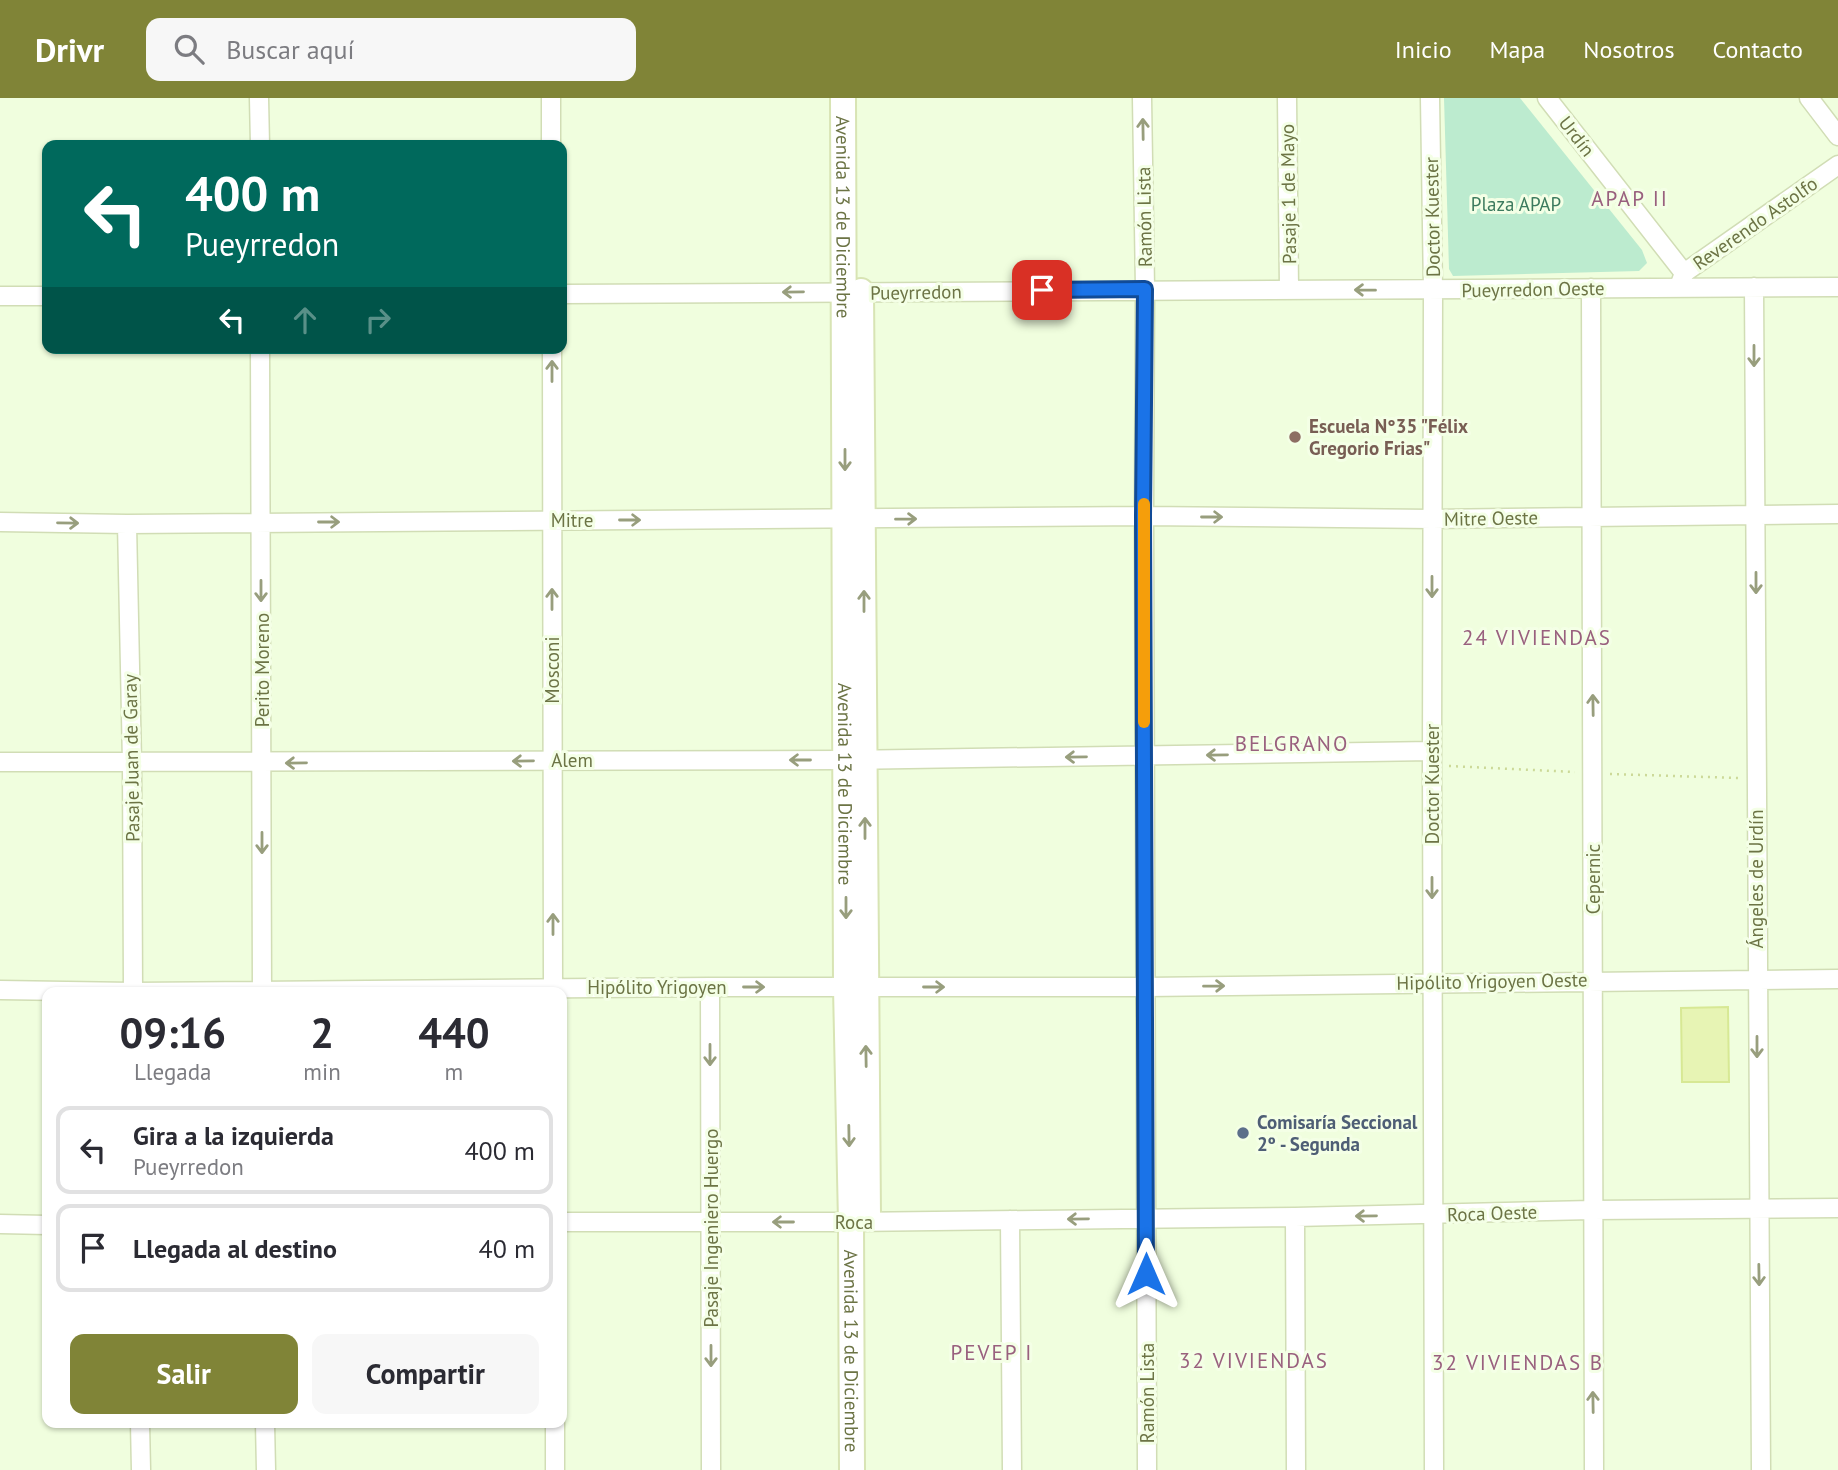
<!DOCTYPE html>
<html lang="es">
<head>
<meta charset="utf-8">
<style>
	:root { --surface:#fff; --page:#f7f7f7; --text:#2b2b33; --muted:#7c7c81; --line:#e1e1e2; --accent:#808437 }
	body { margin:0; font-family:"PT Sans",sans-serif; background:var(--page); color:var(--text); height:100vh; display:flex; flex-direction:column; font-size:26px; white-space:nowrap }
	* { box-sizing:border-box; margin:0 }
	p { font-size:23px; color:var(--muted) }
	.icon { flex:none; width:38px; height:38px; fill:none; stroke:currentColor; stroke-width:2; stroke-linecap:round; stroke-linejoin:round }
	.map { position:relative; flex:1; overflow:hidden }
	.details { position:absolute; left:42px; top:889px; width:525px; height:441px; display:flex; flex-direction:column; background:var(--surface); border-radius:14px; box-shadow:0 2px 5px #0004 }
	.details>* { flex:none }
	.top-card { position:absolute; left:42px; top:42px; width:525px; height:214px; border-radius:14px; box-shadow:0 2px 5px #0004; background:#00695c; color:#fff; overflow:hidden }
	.pin { position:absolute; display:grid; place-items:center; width:60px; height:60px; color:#fff; margin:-30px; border-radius:14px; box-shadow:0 4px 10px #0006 }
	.me { position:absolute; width:77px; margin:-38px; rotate:0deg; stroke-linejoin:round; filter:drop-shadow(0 0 5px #0008) }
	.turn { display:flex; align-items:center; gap:24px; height:147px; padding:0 28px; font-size:32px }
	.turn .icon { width:91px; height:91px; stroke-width:2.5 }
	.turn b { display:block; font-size:49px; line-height:60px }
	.lanes { display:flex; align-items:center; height:66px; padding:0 28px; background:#0003; justify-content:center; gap:35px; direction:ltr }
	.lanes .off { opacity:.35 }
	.eta { display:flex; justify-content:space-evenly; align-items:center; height:119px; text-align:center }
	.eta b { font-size:42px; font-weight:700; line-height:49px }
	.cta { display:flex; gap:14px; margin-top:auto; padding:14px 28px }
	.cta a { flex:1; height:80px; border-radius:14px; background:var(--accent); color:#fff; font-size:28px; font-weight:700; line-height:80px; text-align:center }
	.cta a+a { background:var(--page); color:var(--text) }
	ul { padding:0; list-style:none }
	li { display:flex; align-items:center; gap:21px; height:88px; margin:0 14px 10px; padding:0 14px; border:4px solid var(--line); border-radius:14px }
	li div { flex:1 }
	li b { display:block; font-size:26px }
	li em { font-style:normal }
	header { display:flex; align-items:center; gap:42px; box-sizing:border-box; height:98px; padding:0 35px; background:var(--accent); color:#fff }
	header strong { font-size:33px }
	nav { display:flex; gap:38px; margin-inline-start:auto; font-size:24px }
	.search { width:490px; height:63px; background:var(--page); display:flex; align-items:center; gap:18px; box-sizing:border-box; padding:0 24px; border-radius:14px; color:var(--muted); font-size:26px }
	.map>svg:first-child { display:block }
	.green { fill:#bcebcf }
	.building { fill:#e7f4b4; stroke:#d7e894; stroke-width:2 }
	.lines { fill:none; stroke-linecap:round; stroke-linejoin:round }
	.street-casing { stroke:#d1ddb5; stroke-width:21 }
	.secondary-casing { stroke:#d8e4b4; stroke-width:28 }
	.path { stroke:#ccd998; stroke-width:2.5; stroke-dasharray:2 5; stroke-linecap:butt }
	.street { stroke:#fff; stroke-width:18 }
	.secondary { stroke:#fff; stroke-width:24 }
	.oneway { stroke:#989e7d }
	.route-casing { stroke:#114b97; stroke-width:18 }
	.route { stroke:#1a73e8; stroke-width:12 }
	.slow { stroke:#f59e0b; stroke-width:12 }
	.education-dot { fill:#8d6e63; stroke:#f4ffe6; stroke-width:2.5 }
	.service-dot { fill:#5c6f8a; stroke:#f4ffe6; stroke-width:2.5 }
	.labels { text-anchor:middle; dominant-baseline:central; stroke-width:6; stroke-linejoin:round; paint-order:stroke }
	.street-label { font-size:19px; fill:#6c7445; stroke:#f4ffe6 }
	.park-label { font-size:19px; fill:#3c7b5e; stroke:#f4ffe6 }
	.education-label { font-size:19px; font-weight:bold; fill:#785e54; stroke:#f4ffe6; text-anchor:start }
	.service-label { font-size:19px; font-weight:bold; fill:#4e5e75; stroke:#f4ffe6; text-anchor:start }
	.neighbourhood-label { font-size:21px; letter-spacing:2px; fill:#99607e; stroke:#f4ffe6 }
</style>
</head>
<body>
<header>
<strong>Drivr</strong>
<div class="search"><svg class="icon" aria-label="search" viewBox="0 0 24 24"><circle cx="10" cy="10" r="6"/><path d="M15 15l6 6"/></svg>Buscar aquí</div>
<nav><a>Inicio</a><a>Mapa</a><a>Nosotros</a><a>Contacto</a></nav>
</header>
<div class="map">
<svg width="1838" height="1372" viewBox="0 0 1838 1372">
	<rect width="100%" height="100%" fill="#f0fede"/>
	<path class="green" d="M1444,0H1520L1642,152L1647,165L1639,173L1453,178L1449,171Z"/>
	<path class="building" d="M1728,909L1729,984H1682L1681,910Z"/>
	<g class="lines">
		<defs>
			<path id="street" d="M259,0L260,47
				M551,0V47
				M1142,0L1145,191L1144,418L1147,1372
				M1287,0L1289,192
				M1430,0L1433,193L1432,667L1434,1372
				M1547,0L1684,175
				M1809,0L1838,38
				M1680,186L1684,175L1838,67
				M1754,189L1761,1372
				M1591,190L1594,1372
				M562,196L1838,189
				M0,198H47
				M260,250L262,894
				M552,250L553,894
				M0,424L127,426L1144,418L1432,421L1838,416
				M127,426L132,665L133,894
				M0,664L846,662L1432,653
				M710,889L711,1372
				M0,892L133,894L710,889H1146L1838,881
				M1295,1119L1296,1372
				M1010,1122L1012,1372
				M562,1124H851L1295,1119L1592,1112L1838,1110
				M0,1126L47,1127
				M140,1325L141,1372
				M265,1325L266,1372
				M555,1325V1372"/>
			<g id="secondary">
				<path id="s1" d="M843,0L846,890L851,1124L852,1372"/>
				<path d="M861,193L868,1119"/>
			</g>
		</defs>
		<use href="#street" class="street-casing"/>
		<use href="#secondary" class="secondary-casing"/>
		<path class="path" d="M1449,668L1575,674
			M1610,676L1739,680"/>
		<use href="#street" class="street"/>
		<use href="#secondary" class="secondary"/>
	</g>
	<defs><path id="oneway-shaft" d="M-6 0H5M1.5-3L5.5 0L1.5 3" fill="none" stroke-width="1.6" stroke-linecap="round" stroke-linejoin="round" transform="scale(1.75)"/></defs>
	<g class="oneway">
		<use href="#oneway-shaft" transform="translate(1143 31) rotate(-91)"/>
		<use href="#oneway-shaft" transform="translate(1365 192) rotate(-179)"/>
		<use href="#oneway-shaft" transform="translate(793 194) rotate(179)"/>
		<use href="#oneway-shaft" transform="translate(1754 258) rotate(90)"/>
		<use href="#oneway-shaft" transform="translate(552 273) rotate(-90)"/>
		<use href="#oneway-shaft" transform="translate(845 362) rotate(90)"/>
		<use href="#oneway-shaft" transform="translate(1212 419)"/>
		<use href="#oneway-shaft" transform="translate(906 421) rotate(-1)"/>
		<use href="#oneway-shaft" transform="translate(630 422)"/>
		<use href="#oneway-shaft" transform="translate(329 424)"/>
		<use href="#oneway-shaft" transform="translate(68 425) rotate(1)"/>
		<use href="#oneway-shaft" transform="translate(1756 485) rotate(90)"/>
		<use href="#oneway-shaft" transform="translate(1432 489) rotate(90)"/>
		<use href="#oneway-shaft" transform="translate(261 493) rotate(90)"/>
		<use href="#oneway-shaft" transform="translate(552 501) rotate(-90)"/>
		<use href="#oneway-shaft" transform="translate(864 503) rotate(-90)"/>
		<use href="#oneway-shaft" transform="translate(1593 607) rotate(-91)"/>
		<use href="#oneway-shaft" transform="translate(1217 657) rotate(179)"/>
		<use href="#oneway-shaft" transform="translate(1076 659) rotate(179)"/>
		<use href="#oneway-shaft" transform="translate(800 662) rotate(180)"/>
		<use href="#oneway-shaft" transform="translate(523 663) rotate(179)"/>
		<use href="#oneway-shaft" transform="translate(296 665) rotate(179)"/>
		<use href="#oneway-shaft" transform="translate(865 730) rotate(-90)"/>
		<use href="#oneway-shaft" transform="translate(262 745) rotate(90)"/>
		<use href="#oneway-shaft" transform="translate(1432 790) rotate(90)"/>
		<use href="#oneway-shaft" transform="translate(846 810) rotate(90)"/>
		<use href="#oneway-shaft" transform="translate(553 826) rotate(-90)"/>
		<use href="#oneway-shaft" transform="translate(1214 888) rotate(-1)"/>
		<use href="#oneway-shaft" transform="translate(754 889)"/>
		<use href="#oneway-shaft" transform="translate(934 889)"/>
		<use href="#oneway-shaft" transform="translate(1757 949) rotate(90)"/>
		<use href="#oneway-shaft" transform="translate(710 957) rotate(90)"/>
		<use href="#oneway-shaft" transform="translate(866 958) rotate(-91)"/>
		<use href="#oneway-shaft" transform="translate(849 1038) rotate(89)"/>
		<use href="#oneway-shaft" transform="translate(1366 1118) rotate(179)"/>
		<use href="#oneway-shaft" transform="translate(1078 1121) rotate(179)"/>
		<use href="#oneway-shaft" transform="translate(783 1124) rotate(-180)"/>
		<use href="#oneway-shaft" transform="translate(1759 1177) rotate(89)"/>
		<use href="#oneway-shaft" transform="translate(711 1258) rotate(90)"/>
		<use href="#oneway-shaft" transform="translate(1593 1304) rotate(-91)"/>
	</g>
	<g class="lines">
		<defs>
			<path id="route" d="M1042,192L1145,191L1143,418L1146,1176"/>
		</defs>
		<use href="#route" class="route-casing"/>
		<use href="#route" class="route"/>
		<path class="slow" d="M1144,406V624"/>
	</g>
	<circle class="education-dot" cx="1295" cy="339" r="7"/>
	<circle class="service-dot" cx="1243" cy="1035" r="7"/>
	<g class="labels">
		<g class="street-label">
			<text transform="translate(1577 38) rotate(52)">Urdín</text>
			<text transform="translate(1288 96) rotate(-91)">Pasaje 1 de Mayo</text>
			<text stroke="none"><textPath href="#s1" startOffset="119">Avenida 13 de Diciembre</textPath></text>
			<text transform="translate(1144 119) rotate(-91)">Ramón Lista</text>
			<text transform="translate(1432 119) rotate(-91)">Doctor Kuester</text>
			<text transform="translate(1755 125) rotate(-35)">Reverendo Astolfo</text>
			<text transform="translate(1533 191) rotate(-1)">Pueyrredon Oeste</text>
			<text transform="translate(916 194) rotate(-1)">Pueyrredon</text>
			<text transform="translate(1491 420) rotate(-1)">Mitre Oeste</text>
			<text x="572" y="422">Mitre</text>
			<text transform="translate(262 572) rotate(-90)">Perito Moreno</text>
			<text transform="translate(552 572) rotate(-90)">Mosconi</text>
			<text transform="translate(131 660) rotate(-91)">Pasaje Juan de Garay</text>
			<text x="572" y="662">Alem</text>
			<text stroke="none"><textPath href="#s1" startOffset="686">Avenida 13 de Diciembre</textPath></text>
			<text transform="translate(1432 686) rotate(-90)">Doctor Kuester</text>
			<text transform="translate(1593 781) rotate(-90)">Cepernic</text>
			<text transform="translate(1756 781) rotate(-90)">Ángeles de Urdín</text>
			<text transform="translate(1492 883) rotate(-1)">Hipólito Yrigoyen Oeste</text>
			<text x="657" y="889">Hipólito Yrigoyen</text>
			<text transform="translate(1492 1115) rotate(-2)">Roca Oeste</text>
			<text x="854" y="1124">Roca</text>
			<text transform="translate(711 1130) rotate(-90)">Pasaje Ingeniero Huergo</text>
			<text stroke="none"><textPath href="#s1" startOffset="1253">Avenida 13 de Diciembre</textPath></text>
			<text transform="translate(1147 1295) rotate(-90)">Ramón Lista</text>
		</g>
		<g class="park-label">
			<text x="1516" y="106">Plaza APAP</text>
		</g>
		<g class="education-label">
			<text x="1309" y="328">Escuela N°35 "Félix<tspan x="1309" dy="22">Gregorio Frias"</tspan></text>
		</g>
		<g class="service-label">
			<text x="1257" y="1024">Comisaría Seccional<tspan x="1257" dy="22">2º - Segunda</tspan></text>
		</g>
		<g class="neighbourhood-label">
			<text x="1630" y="100">APAP II</text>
			<text x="1537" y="539">24 VIVIENDAS</text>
			<text x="1292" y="645">BELGRANO</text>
			<text x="992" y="1254">PEVEP I</text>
			<text x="1254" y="1262">32 VIVIENDAS</text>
			<text x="1518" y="1264">32 VIVIENDAS B</text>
		</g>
	</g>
</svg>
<div class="pin" style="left:1042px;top:192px;background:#d93025"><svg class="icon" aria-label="arrive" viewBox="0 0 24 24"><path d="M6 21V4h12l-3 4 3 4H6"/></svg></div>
<svg class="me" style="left:1146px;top:1176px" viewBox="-20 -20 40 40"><path d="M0-17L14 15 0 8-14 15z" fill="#1a73e8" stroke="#fff" stroke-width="4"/></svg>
<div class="top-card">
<div class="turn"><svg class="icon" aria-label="left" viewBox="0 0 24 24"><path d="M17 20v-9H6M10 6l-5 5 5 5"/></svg><div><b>400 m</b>Pueyrredon</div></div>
<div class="lanes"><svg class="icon" aria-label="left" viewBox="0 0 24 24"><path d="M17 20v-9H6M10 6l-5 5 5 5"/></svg><svg class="icon off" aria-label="ahead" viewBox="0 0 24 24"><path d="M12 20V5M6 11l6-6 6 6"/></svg><svg class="icon off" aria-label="right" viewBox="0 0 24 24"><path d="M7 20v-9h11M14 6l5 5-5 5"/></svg></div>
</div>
<section class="details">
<div class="eta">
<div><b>09:16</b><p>Llegada</p></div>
<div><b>2</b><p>min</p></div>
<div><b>440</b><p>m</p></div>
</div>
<ul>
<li><svg class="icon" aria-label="left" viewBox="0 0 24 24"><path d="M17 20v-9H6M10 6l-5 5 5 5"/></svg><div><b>Gira a la izquierda</b><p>Pueyrredon</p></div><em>400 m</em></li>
<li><svg class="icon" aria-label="arrive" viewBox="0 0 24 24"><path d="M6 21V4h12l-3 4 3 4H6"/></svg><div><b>Llegada al destino</b></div><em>40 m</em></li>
</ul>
<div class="cta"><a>Salir</a><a>Compartir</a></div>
</section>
</div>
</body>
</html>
